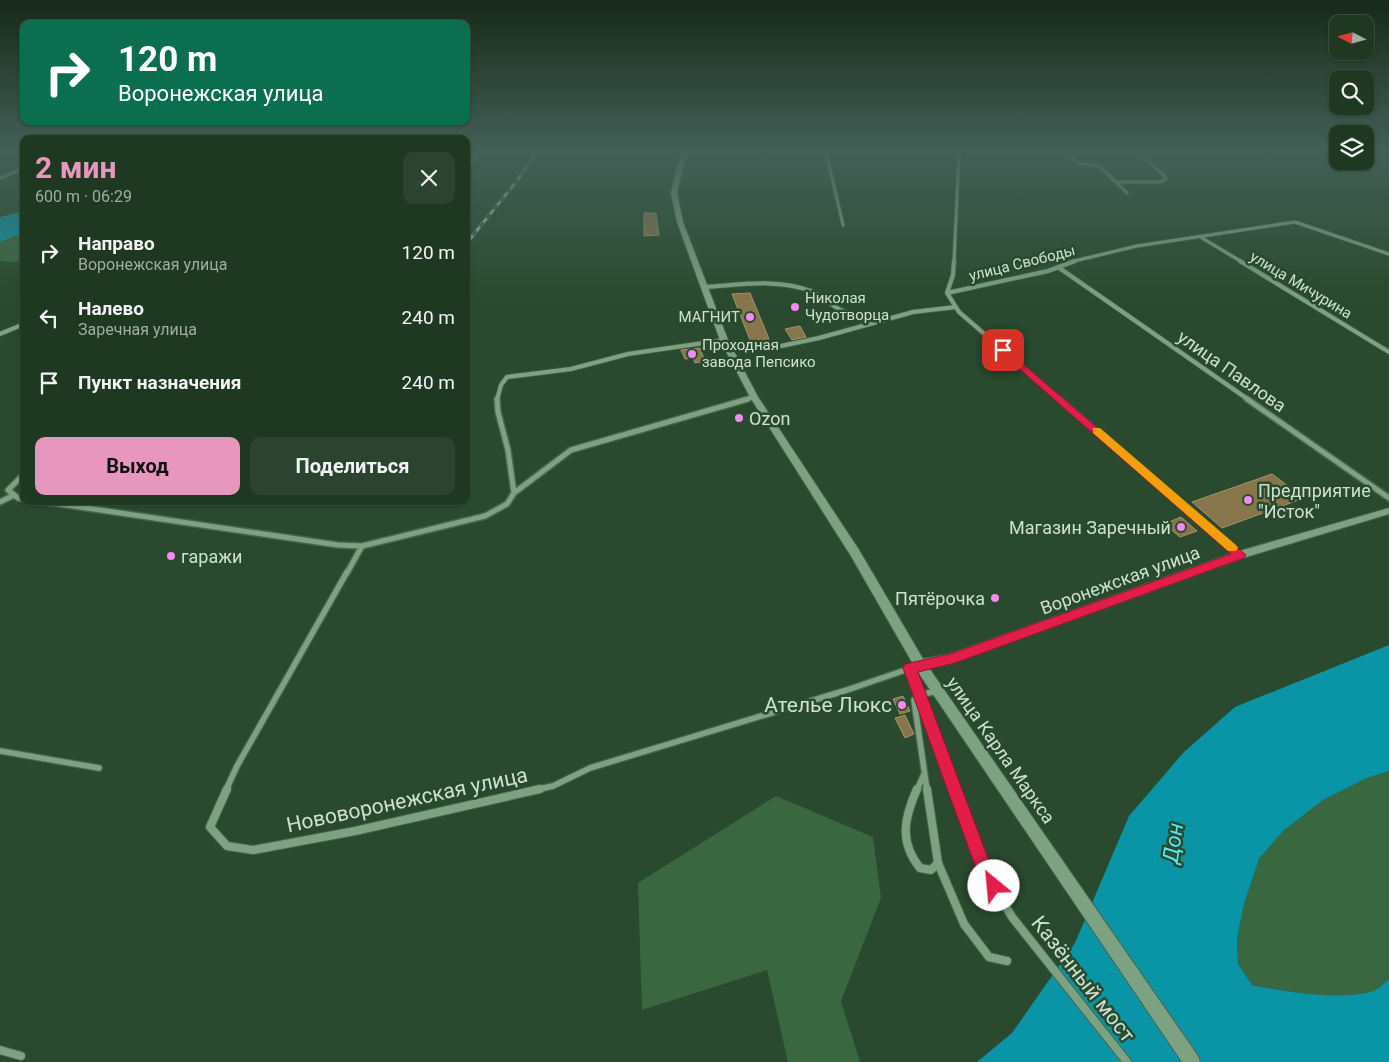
<!DOCTYPE html>
<html lang="ru">
<head>
<meta charset="utf-8">
<style>
	:root { --surface:#1f3822; --page:#2c432f; --text:#f1f3f6; --muted:#a1aca5; --line:#3c5240; --accent:#e797bd }
	body { margin:0; font-family:Roboto,sans-serif; background:var(--page); color:var(--text); height:100vh; display:flex; flex-direction:column; font-size:19px; white-space:nowrap }
	* { box-sizing:border-box; margin:0 }
	p { font-size:16px; color:var(--muted) }
	.icon { flex:none; width:28px; height:28px; fill:none; stroke:currentColor; stroke-width:2; stroke-linecap:round; stroke-linejoin:round }
	.map { position:relative; flex:1; overflow:hidden }
	.drawer { position:absolute; left:20px; top:135px; width:450px; height:370px; display:flex; flex-direction:column; background:var(--surface); border-radius:10px; box-shadow:0 1px 4px #0004,0 0 0 1px var(--line) }
	.drawer>* { flex:none }
	.guide { position:absolute; left:20px; top:20px; width:450px; height:105px; border-radius:10px; box-shadow:0 1px 4px #0004,0 0 0 1px var(--line); background:#0b6e4f; color:#fff; overflow:hidden }
	.needle { width:32px; rotate:276deg }
	.buttons { position:absolute; left:1329px; top:15px; display:grid; gap:10px }
	.buttons a { display:grid; place-items:center; width:45px; height:45px; border-radius:10px; background:var(--surface); box-shadow:0 1px 4px #0004,0 0 0 1px var(--line); font-size:25px }
	.pin { position:absolute; display:grid; place-items:center; width:42px; height:42px; color:#fff; margin:-21px; border-radius:10px; box-shadow:0 2px 8px #0006 }
	.me { position:absolute; width:55px; margin:-28px; rotate:332deg; stroke-linejoin:round; filter:drop-shadow(0 0 4px #0008) }
	.turn { display:flex; align-items:center; gap:18px; height:105px; padding:0 15px; font-size:22px }
	.turn .icon { width:65px; height:65px; stroke-width:2.5 }
	.turn b { display:block; font-size:35px; line-height:42px }
	.round { display:grid; place-items:center; flex:none; width:52px; height:52px; border-radius:10px; background:var(--page) }
	.head { display:flex; align-items:center; justify-content:space-between; height:85px; padding:0 15px }
	h1 { font-size:30px; font-weight:700; line-height:38px; color:var(--accent) }
	.button { display:flex; gap:10px; margin-top:auto; padding:10px 15px }
	.button a { flex:1; height:58px; border-radius:10px; background:var(--accent); color:#111; font-size:20px; font-weight:700; line-height:58px; text-align:center }
	.button a+a { background:var(--page); color:var(--text) }
	ul { padding:0; list-style:none }
	li { display:flex; align-items:center; gap:15px; height:65px; padding:0 15px }
	li div { flex:1 }
	li b { display:block; font-size:19px }
	li em { font-style:normal }
	.map>svg:first-child { display:block }
	.green { fill:#396840 }
	.water { fill:#0995a5 }
	.building { fill:#87754b; stroke:#a59369 }
	.lines { fill:none; stroke-linecap:round; stroke-linejoin:round }
	.street-far4-casing { stroke:#48654d; stroke-width:4.5 }
	.street-far3-casing { stroke:#48654d; stroke-width:5.5 }
	.street-far2-casing { stroke:#48654d; stroke-width:8 }
	.street-far1-casing { stroke:#48654d; stroke-width:8 }
	.street-casing { stroke:#48654d; stroke-width:10 }
	.secondary-casing { stroke:#48654d; stroke-width:2 }
	.street-far4 { stroke:#7da281; stroke-width:3 }
	.street-far3 { stroke:#7da281; stroke-width:4 }
	.street-far2 { stroke:#7da281; stroke-width:5 }
	.street-far1 { stroke:#7da281; stroke-width:5.5 }
	.street { stroke:#7da281; stroke-width:8 }
	.secondary { fill:#7da281; fill-rule:evenodd }
	.rail-casing { stroke:#a8beab; stroke-width:3 }
	.rail { stroke:#294a2e; stroke-width:2; stroke-dasharray:5.5; stroke-linecap:butt }
	.route { fill:#e11d48; stroke:#92132f }
	.slow { fill:#f59e0b }
	.poi-dot { fill:#f38af1; stroke:#294a2e; stroke-width:2 }
	.labels { text-anchor:middle; dominant-baseline:central; stroke-width:5; stroke-linejoin:round; paint-order:stroke }
	.far-street-label { font-size:15px; fill:#cee1d0; stroke:#294a2e }
	.far-poi-label { font-size:15px; fill:#cee1d0; stroke:#294a2e; text-anchor:start }
	.street-label { font-size:18px; fill:#cee1d0; stroke:#294a2e }
	.poi-label { font-size:18px; fill:#cee1d0; stroke:#294a2e; text-anchor:start }
	.near-poi-label { font-size:21px; fill:#cee1d0; stroke:#294a2e; text-anchor:end }
	.near-street-label { font-size:21px; fill:#cee1d0; stroke:#294a2e }
	.near-water-label { font-size:22px; font-style:italic; fill:#51e9fe; stroke:#294a2e }
</style>
</head>
<body>
<div class="map">
<svg width="1389" height="1062" viewBox="0 0 1389 1062">
	<rect width="100%" height="100%" fill="#294a2e"/>
	<path class="green" d="M24,233V258L15,262L0,261V242Z
		M1389,771V979C1384,983 1377,991 1370,992C1337,1000 1285,992 1252,985L1238,964L1237,938L1244,904L1259,859L1283,831L1323,800L1367,778Z
		M776,796L873,837L881,898L841,1001L860,1062H788L767,970L642,1010L638,883Z"/>
	<path class="water" d="M24,211V233L0,242V217Z
		M1389,645V771L1367,778L1323,800L1283,831L1259,859L1244,904L1237,938L1238,964L1252,985C1285,992 1338,1000 1370,992C1377,991 1384,983 1389,979V1062H977L1012,1033L1075,943L1129,816L1184,752L1235,707Z"/>
	<path class="building" d="M644,213H656L659,235L644,236Z
		M750,293L769,339L750,340L732,294Z
		M800,326L806,337L792,340L785,329Z
		M700,348L705,361L695,363L693,358L685,359L681,350Z
		M1272,474L1304,498L1222,528L1192,502Z
		M1181,517L1197,531L1180,537L1164,524Z
		M903,696L910,711L900,714L893,699Z
		M905,715L914,734L905,738L895,718Z"/>
	<g class="lines">
		<defs>
			<path id="street-far4" d="M826,152L843,225
				M1066,152L1077,163L1099,166L1116,182H1160L1166,179L1164,175L1137,152
				M466,166L482,152
				M0,178L24,168
				M1116,182L1127,193
				M1202,238L1242,262
				M954,262L959,152
				M1070,262L1137,246L1295,222L1389,254"/>
			<path id="street-far3" d="M954,261L953,275L947,293L959,312L1061,400
				M1240,261L1389,352
				M1058,267L1249,400
				M704,287C739,285 777,278 811,291C823,296 831,306 843,311C858,317 874,310 888,319L913,312L956,307
				M947,293L1048,271L1075,261
				M0,334L24,324
				M728,348L781,346L819,338L888,319
				M497,400L501,385L507,377L571,369L628,354L724,340
				M743,400L754,397"/>
			<path id="street-far2" d="M497,399L498,412L508,450L514,493
				M1059,399L1240,555
				M1247,399L1389,498
				M24,474L8,490L18,498L24,499
				M39,501L338,545L362,546L485,516L507,504L514,493L571,450L748,399
				M0,502L14,495
				M347,573L362,546"/>
			<path id="street-far1" d="M910,669L955,790
				M0,751L99,768
				M226,790L237,766L347,572
				M535,790L553,786L590,768L847,690L920,665
				M917,790L924,774
				M927,790L914,700L919,695L937,691"/>
			<path id="street" d="M227,789L210,827L227,846L253,850L355,831L540,789
				M917,789C904,818 899,842 920,868L931,870L938,863
				M927,789L938,863L964,924L989,957L1007,961
				M955,789L985,871L1012,917L1127,1062
				M0,1050L21,1056"/>
			<path id="secondary" d="M683,152H689L683,167L677,193L683,222L728,340L758,397L859,550L923,659L950,654L1236,552L1389,508V514L1243,558L950,664L929,668L1198,1056L1200,1062H1182L916,669L851,556L750,397L720,340L677,222L671,193L677,167Z"/>
		</defs>
		<use href="#street-far4" class="street-far4-casing"/>
		<use href="#street-far3" class="street-far3-casing"/>
		<use href="#street-far2" class="street-far2-casing"/>
		<use href="#street-far1" class="street-far1-casing"/>
		<use href="#street" class="street-casing"/>
		<use href="#secondary" class="secondary-casing"/>
		<use href="#street-far4" class="street-far4"/>
		<use href="#street-far3" class="street-far3"/>
		<use href="#street-far2" class="street-far2"/>
		<use href="#street-far1" class="street-far1"/>
		<use href="#street" class="street"/>
		<use href="#secondary" class="secondary"/>
		<defs>
			<path id="rail" d="M466,244L516,182L537,152"/>
		</defs>
		<use href="#rail" class="rail-casing"/>
		<use href="#rail" class="rail"/>
	</g>
	<linearGradient id="sky" x2="0" y2="1"><stop stop-color="#172919"/><stop offset="0.5" stop-color="#436057"/><stop offset="1" stop-color="#436057" stop-opacity="0"/></linearGradient>
	<rect width="1389" height="301" fill="url(#sky)"/>
	<path class="route" d="M1003,347L1246,555L1244,558L955,663L918,672L991,866L1002,886L1000,892L994,895L988,892L977,871L903,668L905,664L950,654L1231,554L1000,352L999,350Z"/>
	<path class="slow" d="M1093,428H1100L1236,545L1238,548L1236,551H1228L1093,433Z"/>
	<g class="poi-dot">
		<circle cx="795" cy="307" r="5"/>
		<circle cx="750" cy="317" r="5"/>
		<circle cx="692" cy="354" r="5"/>
		<circle cx="739" cy="418" r="5"/>
		<circle cx="1248" cy="500" r="5"/>
		<circle cx="1181" cy="527" r="5"/>
		<circle cx="171" cy="556" r="5"/>
		<circle cx="995" cy="598" r="5"/>
		<circle cx="902" cy="705" r="5"/>
	</g>
	<g class="labels">
		<g class="far-street-label">
			<text transform="translate(1022 263) rotate(-14)">улица Свободы</text>
			<text transform="translate(1301 285) rotate(31)">улица Мичурина</text>
		</g>
		<g class="far-poi-label">
			<text x="805" y="298">Николая<tspan x="805" dy="17">Чудотворца</tspan></text>
			<text x="740" y="317" text-anchor="end">МАГНИТ</text>
			<text x="702" y="345">Проходная<tspan x="702" dy="17">завода Пепсико</tspan></text>
		</g>
		<g class="street-label">
			<text transform="translate(1232 371) rotate(35)">улица Павлова</text>
			<text transform="translate(1120 580) rotate(-20)">Воронежская улица</text>
			<text transform="translate(1001 750) rotate(55)">улица Карла Маркса</text>
		</g>
		<g class="poi-label">
			<text x="749" y="418">Ozon</text>
			<text x="1258" y="490">Предприятие<tspan x="1258" dy="21">"Исток"</tspan></text>
			<text x="1171" y="527" text-anchor="end">Магазин Заречный</text>
			<text x="181" y="556">гаражи</text>
			<text x="985" y="598" text-anchor="end">Пятёрочка</text>
		</g>
		<g class="near-poi-label">
			<text x="892" y="705">Ателье Люкс</text>
		</g>
		<g class="near-street-label">
			<text transform="translate(407 800) rotate(-12)">Нововоронежская улица</text>
			<text transform="translate(1083 979) rotate(52)">Казённый мост</text>
		</g>
		<g class="near-water-label">
			<text transform="translate(1173 843) rotate(-82)">Дон</text>
		</g>
	</g>
</svg>
<div class="buttons">
<a><svg class="needle" viewBox="-14 -14 28 28"><path d="M0-13l5 13h-10z" fill="#e53935"/><path d="M0 13l5-13h-10z" fill="#a1aca5"/></svg></a>
<a><svg class="icon" aria-label="search" viewBox="0 0 24 24"><circle cx="10" cy="10" r="6"/><path d="M15 15l6 6"/></svg></a>
<a><svg class="icon" aria-label="layers" viewBox="0 0 24 24"><path d="M12 4l9 5-9 5-9-5zM3 14l9 5 9-5"/></svg></a>
</div>
<div class="pin" style="left:1003px;top:350px;background:#d93025"><svg class="icon" aria-label="arrive" viewBox="0 0 24 24"><path d="M6 21V4h12l-3 4 3 4H6"/></svg></div>
<svg class="me" style="left:994px;top:886px" viewBox="-20 -20 40 40"><circle r="19" fill="#fff"/><path d="M0-13L10 11 0 6-10 11z" fill="#e11d48"/></svg>
<div class="guide">
<div class="turn"><svg class="icon" aria-label="right" viewBox="0 0 24 24"><path d="M7 20v-9h11M14 6l5 5-5 5"/></svg><div><b>120 m</b>Воронежская улица</div></div>
</div>
<section class="drawer">
<div class="head"><div><h1>2 мин</h1><p>600 m · 06:29</p></div><a class="round"><svg class="icon" aria-label="close" viewBox="0 0 24 24"><path d="M6 6l12 12M18 6L6 18"/></svg></a></div>
<ul>
<li><svg class="icon" aria-label="right" viewBox="0 0 24 24"><path d="M7 20v-9h11M14 6l5 5-5 5"/></svg><div><b>Направо</b><p>Воронежская улица</p></div><em>120 m</em></li>
<li><svg class="icon" aria-label="left" viewBox="0 0 24 24"><path d="M17 20v-9H6M10 6l-5 5 5 5"/></svg><div><b>Налево</b><p>Заречная улица</p></div><em>240 m</em></li>
<li><svg class="icon" aria-label="arrive" viewBox="0 0 24 24"><path d="M6 21V4h12l-3 4 3 4H6"/></svg><div><b>Пункт назначения</b></div><em>240 m</em></li>
</ul>
<div class="button"><a>Выход</a><a>Поделиться</a></div>
</section>
</div>
</body>
</html>
